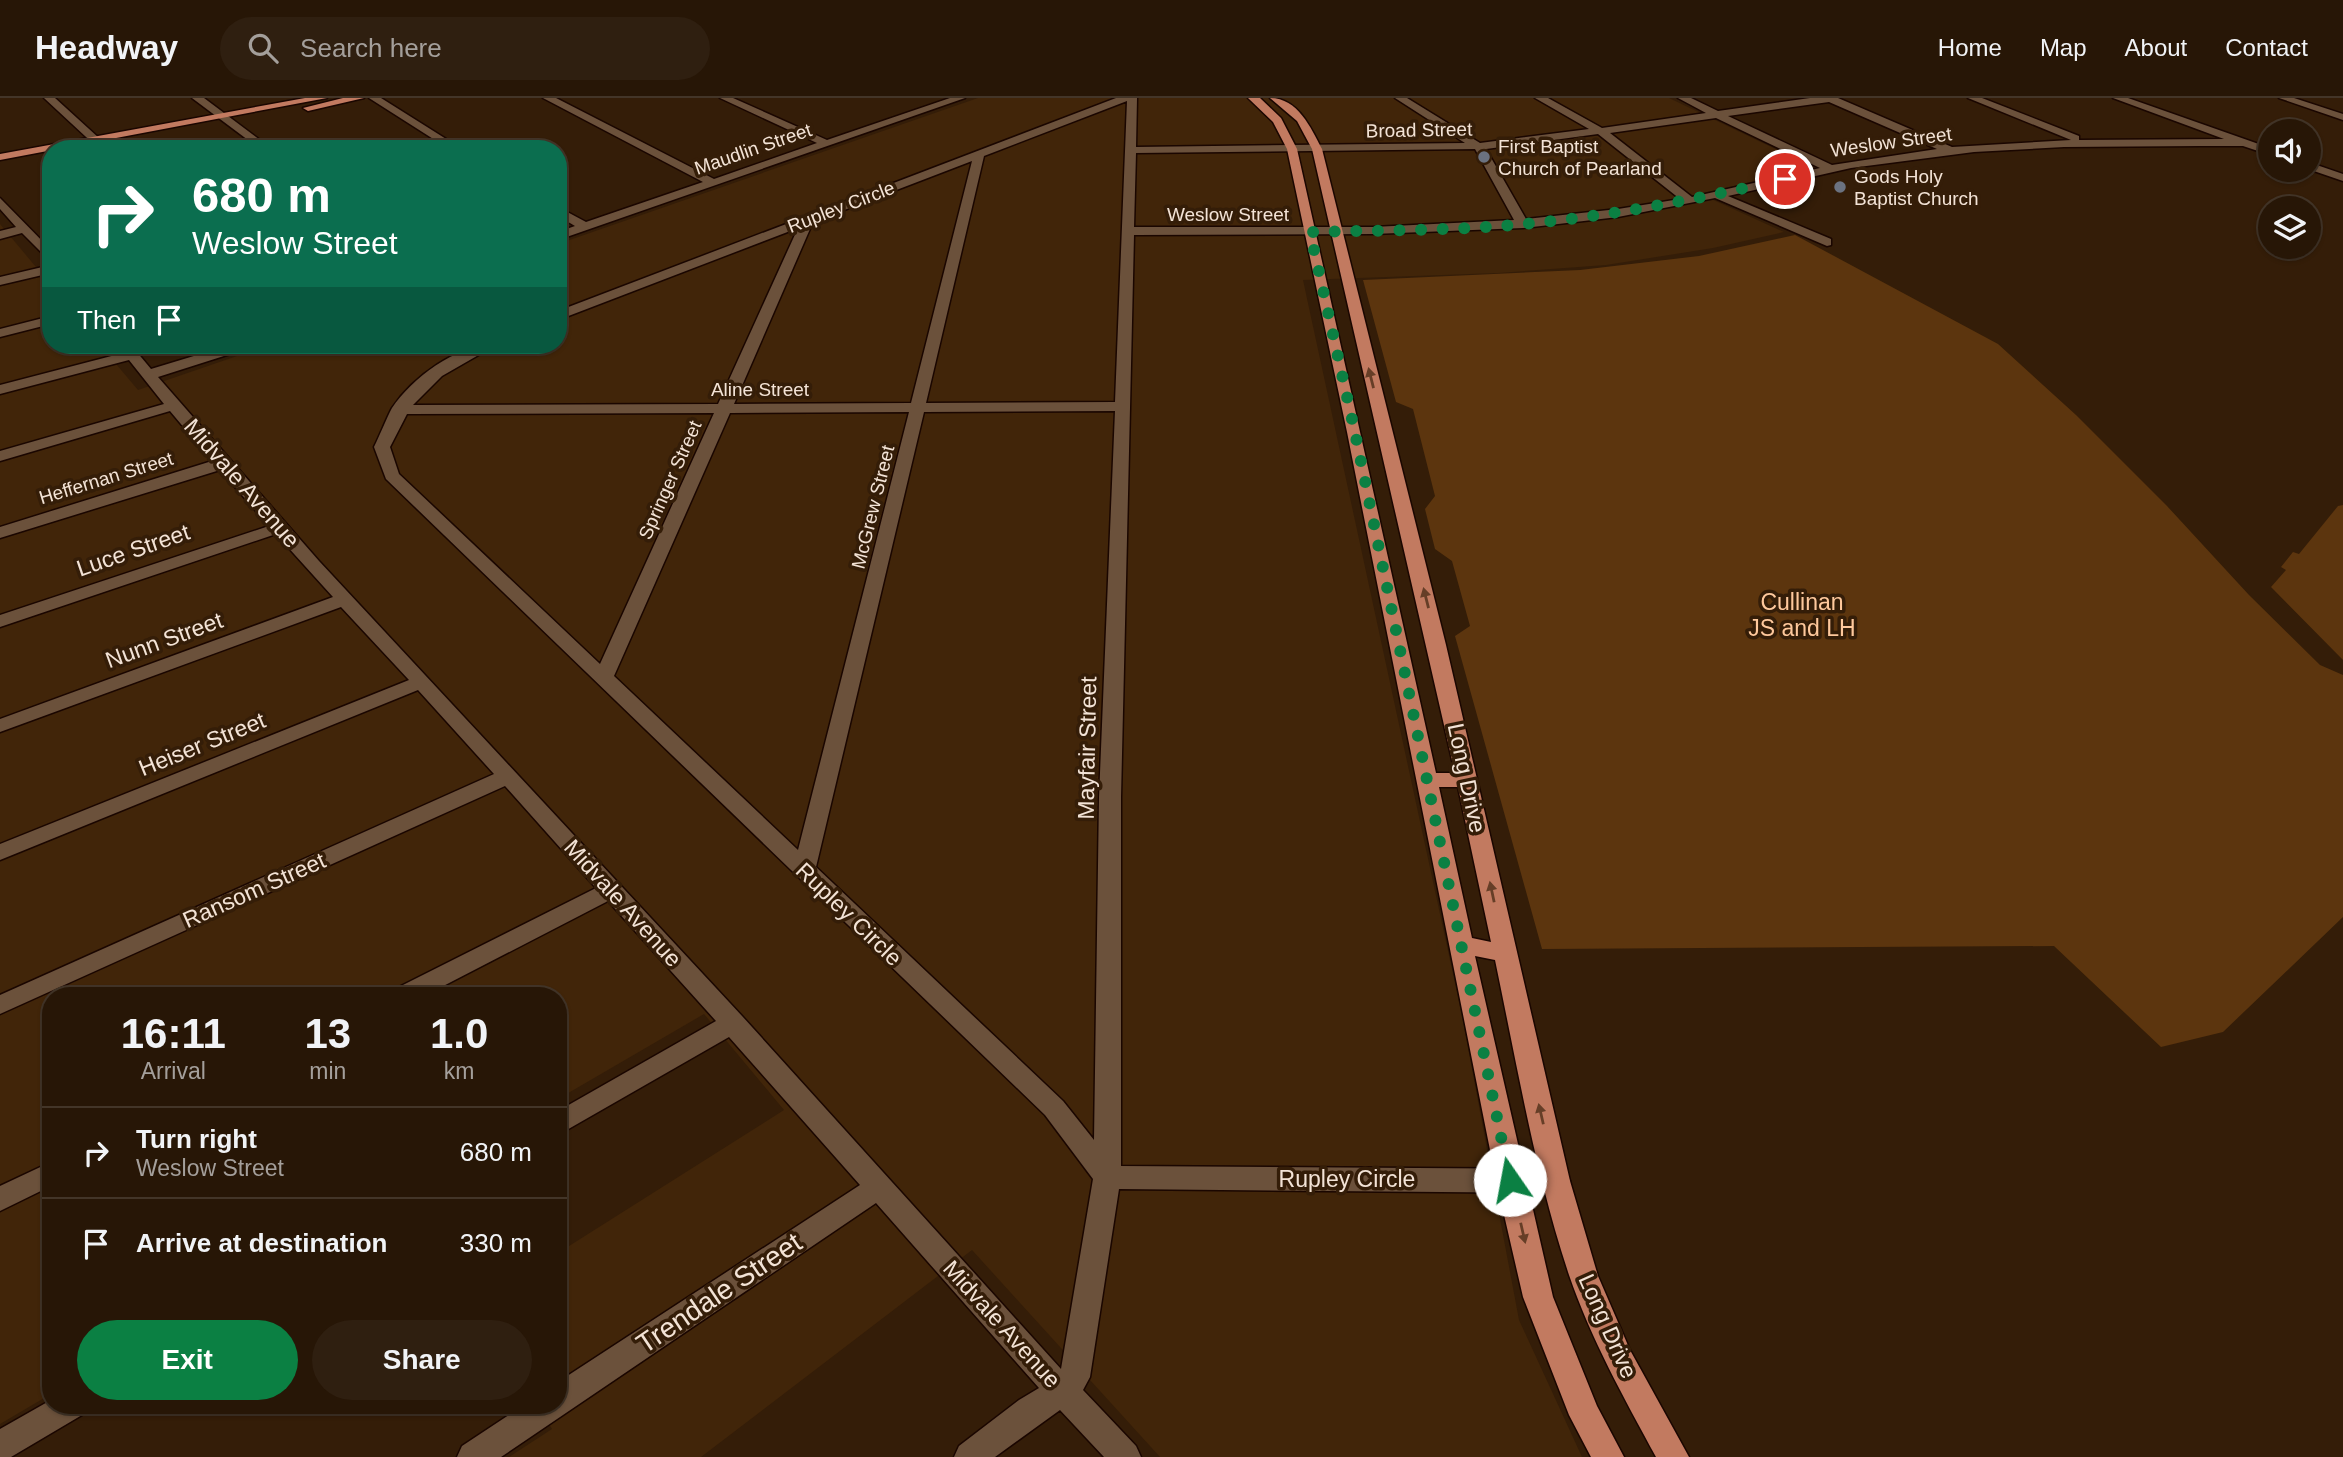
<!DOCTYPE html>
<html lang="en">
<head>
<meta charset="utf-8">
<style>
	:root { --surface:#271606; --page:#2f1f10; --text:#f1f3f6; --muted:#a49f9b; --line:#433528; --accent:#0b8043 }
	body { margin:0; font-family:Arial,sans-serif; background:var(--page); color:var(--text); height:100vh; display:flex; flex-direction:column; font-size:26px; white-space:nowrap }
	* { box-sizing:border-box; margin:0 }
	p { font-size:23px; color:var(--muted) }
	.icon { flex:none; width:38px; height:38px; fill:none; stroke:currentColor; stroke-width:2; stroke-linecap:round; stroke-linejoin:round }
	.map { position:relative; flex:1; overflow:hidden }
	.sheet { position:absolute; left:42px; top:889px; width:525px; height:427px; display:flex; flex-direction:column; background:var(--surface); border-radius:28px; box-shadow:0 2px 5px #0004,0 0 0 2px var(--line) }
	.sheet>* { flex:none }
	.top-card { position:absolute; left:42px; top:42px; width:525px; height:214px; border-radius:28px; box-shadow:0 2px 5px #0004,0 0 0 2px var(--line); background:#0b6e4f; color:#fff; overflow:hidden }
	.tools { position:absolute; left:2258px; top:21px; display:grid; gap:14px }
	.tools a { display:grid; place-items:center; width:63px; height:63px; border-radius:50%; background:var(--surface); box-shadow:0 2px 5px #0004,0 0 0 2px var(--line); font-size:35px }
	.pin { position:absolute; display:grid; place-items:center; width:60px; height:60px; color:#fff; margin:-30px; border:4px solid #fff; border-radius:50%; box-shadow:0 2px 7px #0007 }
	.me { position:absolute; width:77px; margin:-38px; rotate:348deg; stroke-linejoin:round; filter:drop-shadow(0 0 5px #0008) }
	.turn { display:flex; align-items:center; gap:24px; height:147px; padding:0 35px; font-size:32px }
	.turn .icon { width:91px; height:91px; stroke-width:2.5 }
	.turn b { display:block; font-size:49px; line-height:60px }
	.then { display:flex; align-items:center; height:66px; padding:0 35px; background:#0003; gap:14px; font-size:26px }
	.eta { display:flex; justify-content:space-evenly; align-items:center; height:119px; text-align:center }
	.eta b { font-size:42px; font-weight:700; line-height:49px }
	.cta { display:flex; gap:14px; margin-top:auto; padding:14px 35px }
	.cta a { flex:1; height:80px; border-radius:42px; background:var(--accent); color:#fff; font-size:28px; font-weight:700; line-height:80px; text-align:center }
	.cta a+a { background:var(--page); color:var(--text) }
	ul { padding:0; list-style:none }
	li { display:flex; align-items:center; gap:21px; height:91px; padding:0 35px; border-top:2px solid var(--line) }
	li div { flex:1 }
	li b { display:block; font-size:26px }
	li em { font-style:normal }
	header { display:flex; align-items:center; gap:42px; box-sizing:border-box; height:98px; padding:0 35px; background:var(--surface); border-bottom:2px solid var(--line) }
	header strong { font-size:33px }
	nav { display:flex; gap:38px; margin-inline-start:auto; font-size:24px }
	.search { width:490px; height:63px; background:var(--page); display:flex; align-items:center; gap:18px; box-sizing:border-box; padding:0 24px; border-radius:38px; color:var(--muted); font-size:26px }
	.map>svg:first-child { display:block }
	.built { fill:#412509 }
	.green { fill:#5c350e }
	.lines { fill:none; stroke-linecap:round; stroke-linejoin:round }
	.minor-casing { stroke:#1a0600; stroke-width:3 }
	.major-casing { stroke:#1a0600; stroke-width:3 }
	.minor { fill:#6b513b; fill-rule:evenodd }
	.major { fill:#c27a60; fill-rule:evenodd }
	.oneway { fill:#663e27 }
	.route { stroke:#0b8043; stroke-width:12; stroke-dasharray:0 21.6 }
	.worship-dot { fill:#6b7280; stroke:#341d08; stroke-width:2.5 }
	.labels { text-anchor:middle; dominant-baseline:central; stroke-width:7; stroke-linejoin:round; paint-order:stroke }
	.far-street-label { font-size:19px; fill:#f3e3d6; stroke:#341d08 }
	.far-poi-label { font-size:19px; fill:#f3e3d6; stroke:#341d08; text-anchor:start }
	.street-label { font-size:23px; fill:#f3e3d6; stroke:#341d08 }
	.park-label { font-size:23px; fill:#fec89c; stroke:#341d08 }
	.near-street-label { font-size:28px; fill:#f3e3d6; stroke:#341d08 }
</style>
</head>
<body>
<header>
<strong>Headway</strong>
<div class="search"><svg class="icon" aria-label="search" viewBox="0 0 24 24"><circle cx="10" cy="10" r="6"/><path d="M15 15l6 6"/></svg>Search here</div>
<nav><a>Home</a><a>Map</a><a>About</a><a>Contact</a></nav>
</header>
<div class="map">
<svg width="2343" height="1359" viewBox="0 0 2343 1359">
	<rect width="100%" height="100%" fill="#341d08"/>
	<path class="built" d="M978,0H1669L1813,69L1700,96L1784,134L1713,150L1606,167L1498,175L1303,182L1462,918L1519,1222L1582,1359H1160L972,1152L701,1359H509L552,1331L537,1307H558V1155L784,1012L704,916L558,1001V898H51V1296L0,1326V126L51,187V247H100L138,292L269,247H558V146Z"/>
	<path class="green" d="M1795,137L1998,246L2076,317L2167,408L2249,497L2320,567L2343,577V819L2223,934L2161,949L2054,848L1542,851L1455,538L1470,528L1452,463L1435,451L1425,411L1435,398L1413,311L1396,304L1363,182L1580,172L1699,158Z
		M2343,407V562L2271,489L2286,472L2281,469L2293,454L2299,456L2338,408Z"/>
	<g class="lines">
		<defs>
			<path id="minor" d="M44,0H55L111,51H99Z
				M192,0H204L272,51H260Z
				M369,0H381L462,51H449Z
				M543,0H556L714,81L817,45L720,0H733L827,42L950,0H965L558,142V134L575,128L558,118V109L586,124L703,84Z
				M1116,0H1137L1136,49L1465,45L1395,0H1407L1480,45L1589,31L1535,0H1548L1602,30L1706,15L1678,0H1691L1718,13L1810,0H1838L1952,49L2071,42L1968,0H1982L2079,38V42L2224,41L2113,0H2128L2270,50V57L2243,48H2200L2064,49L1974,54L1851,70L1728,98L1831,141V147L1827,148L1715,100L1618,119L1523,130L1373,136L1134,137L1121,699V1068L1556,1071L1566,1075L1570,1083L1566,1091L1556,1095L1119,1091L1090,1279L1083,1292L1136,1348L1141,1359H1104L1060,1312L995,1359H954L959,1348L1019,1302L1039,1290L876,1105L501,1359H457L462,1348L524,1307H558V1284L860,1087L729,939L558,1037V1013L716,923L608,803L424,898H390L393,892L596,790L505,688L0,916V897L494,676L418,592L0,762V746L409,582L341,509L0,634V621L333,499L276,436L0,529V517L269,428L220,372L0,440V429L212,363L170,313L0,363V353L164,306L129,262L0,296V287L123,255L117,247H131L151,271L230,247H251L249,250L158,279L319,463L742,918L1061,1271L1093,1081L1045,1017L386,381L374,349C380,337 387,319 392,310C412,280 458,245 496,247L442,278L413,307L718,306L798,130L558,222V213ZM1127,3L1115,304L926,305L984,58ZM1829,4L1937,51L1832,67L1728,18ZM1716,20L1820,70L1692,99L1610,35ZM1598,36L1680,101L1618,111L1526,121L1486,51ZM1475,51L1514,122L1373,129H1134L1136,55ZM972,63L911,305L734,306L813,124ZM1115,313L1099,699L1094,1042L1063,1003L816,769L924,314ZM909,314L798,752L614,578L730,315ZM714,315L600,566L399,376L390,349L407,316Z
				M2279,0H2294L2343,16V22Z
				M2308,64L2343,76V83L2308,71Z
				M0,100L51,152V164L22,135L0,141V133L16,129L0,111Z
				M51,167V175L0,187V179Z
				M51,218V226L0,239V231Z
				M51,1064V1088L0,1113V1088Z
				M51,1302V1307H86L82,1317L11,1359H0V1331Z"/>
			<path id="major" d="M305,0H327L0,62V56Z
				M343,0H364L308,13L303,10Z
				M1248,0H1260L1281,20L1297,51L1436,675H1455L1312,51L1297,23L1270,0C1298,0 1311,30 1322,51L1446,547L1570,1083L1598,1178L1630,1252L1689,1359H1656C1624,1300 1591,1241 1569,1177C1535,1075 1517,967 1495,862L1475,858L1553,1199L1597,1308L1624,1359H1591L1569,1317L1523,1199L1496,1082L1347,334L1287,51L1273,24ZM1439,689H1458L1491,844L1472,840Z"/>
		</defs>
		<use href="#minor" class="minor-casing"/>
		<use href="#major" class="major-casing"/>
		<use href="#minor" class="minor"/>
		<use href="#major" class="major"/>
	</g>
	<defs><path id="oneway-solid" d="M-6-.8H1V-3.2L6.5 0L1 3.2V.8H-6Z" transform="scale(1.75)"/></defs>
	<g class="oneway">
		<use href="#oneway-solid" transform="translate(1371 280) rotate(-104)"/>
		<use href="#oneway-solid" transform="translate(1426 500) rotate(-104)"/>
		<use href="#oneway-solid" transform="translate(1492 794) rotate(-102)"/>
		<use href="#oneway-solid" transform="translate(1541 1016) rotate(-103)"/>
		<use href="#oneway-solid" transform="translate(1523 1135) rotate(77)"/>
	</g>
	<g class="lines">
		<path class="route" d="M1510,1082L1354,330L1310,134C1381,132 1452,133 1523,126C1611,118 1698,101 1785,81"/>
	</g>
	<g class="worship-dot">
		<circle cx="1484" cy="59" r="7"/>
		<circle cx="1840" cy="89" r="7"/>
	</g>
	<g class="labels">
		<g class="far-street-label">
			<text transform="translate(1419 32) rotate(-1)">Broad Street</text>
			<text transform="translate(1891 44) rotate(-8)">Weslow Street</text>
			<text transform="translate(753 51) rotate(-19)">Maudlin Street</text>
			<text transform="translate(841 109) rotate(-21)">Rupley Circle</text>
			<text x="1228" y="116">Weslow Street</text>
			<text x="760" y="291">Aline Street</text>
			<text transform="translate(106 380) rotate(-17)">Heffernan Street</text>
			<text transform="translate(670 382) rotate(-66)">Springer Street</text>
			<text transform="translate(873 409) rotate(-76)">McGrew Street</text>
		</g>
		<g class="far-poi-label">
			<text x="1498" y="48">First Baptist<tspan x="1498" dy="22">Church of Pearland</tspan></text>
			<text x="1854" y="78">Gods Holy<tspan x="1854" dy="22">Baptist Church</tspan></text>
		</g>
		<g class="street-label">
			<text transform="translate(242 385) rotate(49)">Midvale Avenue</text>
			<text transform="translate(133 452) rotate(-19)">Luce Street</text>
			<text transform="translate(164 542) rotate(-20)">Nunn Street</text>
			<text transform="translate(202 646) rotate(-22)">Heiser Street</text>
			<text transform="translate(1087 650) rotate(-89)">Mayfair Street</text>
			<text transform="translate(1467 680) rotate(78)">Long Drive</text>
			<text transform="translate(254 792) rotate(-24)">Ransom Street</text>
			<text transform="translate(623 805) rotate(48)">Midvale Avenue</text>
			<text transform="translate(849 816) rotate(44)">Rupley Circle</text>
			<text x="1347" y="1081">Rupley Circle</text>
			<text transform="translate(1002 1226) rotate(48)">Midvale Avenue</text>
			<text transform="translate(1608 1228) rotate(66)">Long Drive</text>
		</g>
		<g class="park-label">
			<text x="1802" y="504">Cullinan<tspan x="1802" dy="26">JS and LH</tspan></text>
		</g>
		<g class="near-street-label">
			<text transform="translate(719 1195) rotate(-34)">Trendale Street</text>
		</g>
	</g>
</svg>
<div class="tools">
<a><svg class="icon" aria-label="sound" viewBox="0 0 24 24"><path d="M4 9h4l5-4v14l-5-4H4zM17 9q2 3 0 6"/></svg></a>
<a><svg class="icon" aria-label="layers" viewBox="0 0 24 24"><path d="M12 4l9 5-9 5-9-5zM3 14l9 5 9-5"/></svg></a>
</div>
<div class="pin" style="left:1785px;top:81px;background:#d93025"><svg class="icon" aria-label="arrive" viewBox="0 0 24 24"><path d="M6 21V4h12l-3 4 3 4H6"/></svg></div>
<svg class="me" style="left:1510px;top:1082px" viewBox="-20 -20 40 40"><circle r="19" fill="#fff"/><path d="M0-13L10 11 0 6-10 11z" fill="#0b8043"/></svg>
<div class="top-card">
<div class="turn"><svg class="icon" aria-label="right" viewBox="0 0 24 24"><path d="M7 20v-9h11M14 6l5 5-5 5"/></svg><div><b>680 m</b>Weslow Street</div></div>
<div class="then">Then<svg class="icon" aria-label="arrive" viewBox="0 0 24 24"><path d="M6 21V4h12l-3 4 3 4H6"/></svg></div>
</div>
<section class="sheet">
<div class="eta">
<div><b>16:11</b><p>Arrival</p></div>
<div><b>13</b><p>min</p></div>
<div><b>1.0</b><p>km</p></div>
</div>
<ul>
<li><svg class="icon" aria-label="right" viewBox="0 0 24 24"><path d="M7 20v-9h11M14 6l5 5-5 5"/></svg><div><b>Turn right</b><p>Weslow Street</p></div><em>680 m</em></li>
<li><svg class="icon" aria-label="arrive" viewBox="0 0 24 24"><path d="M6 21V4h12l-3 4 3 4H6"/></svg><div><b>Arrive at destination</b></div><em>330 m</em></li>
</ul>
<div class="cta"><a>Exit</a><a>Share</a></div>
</section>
</div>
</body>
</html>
